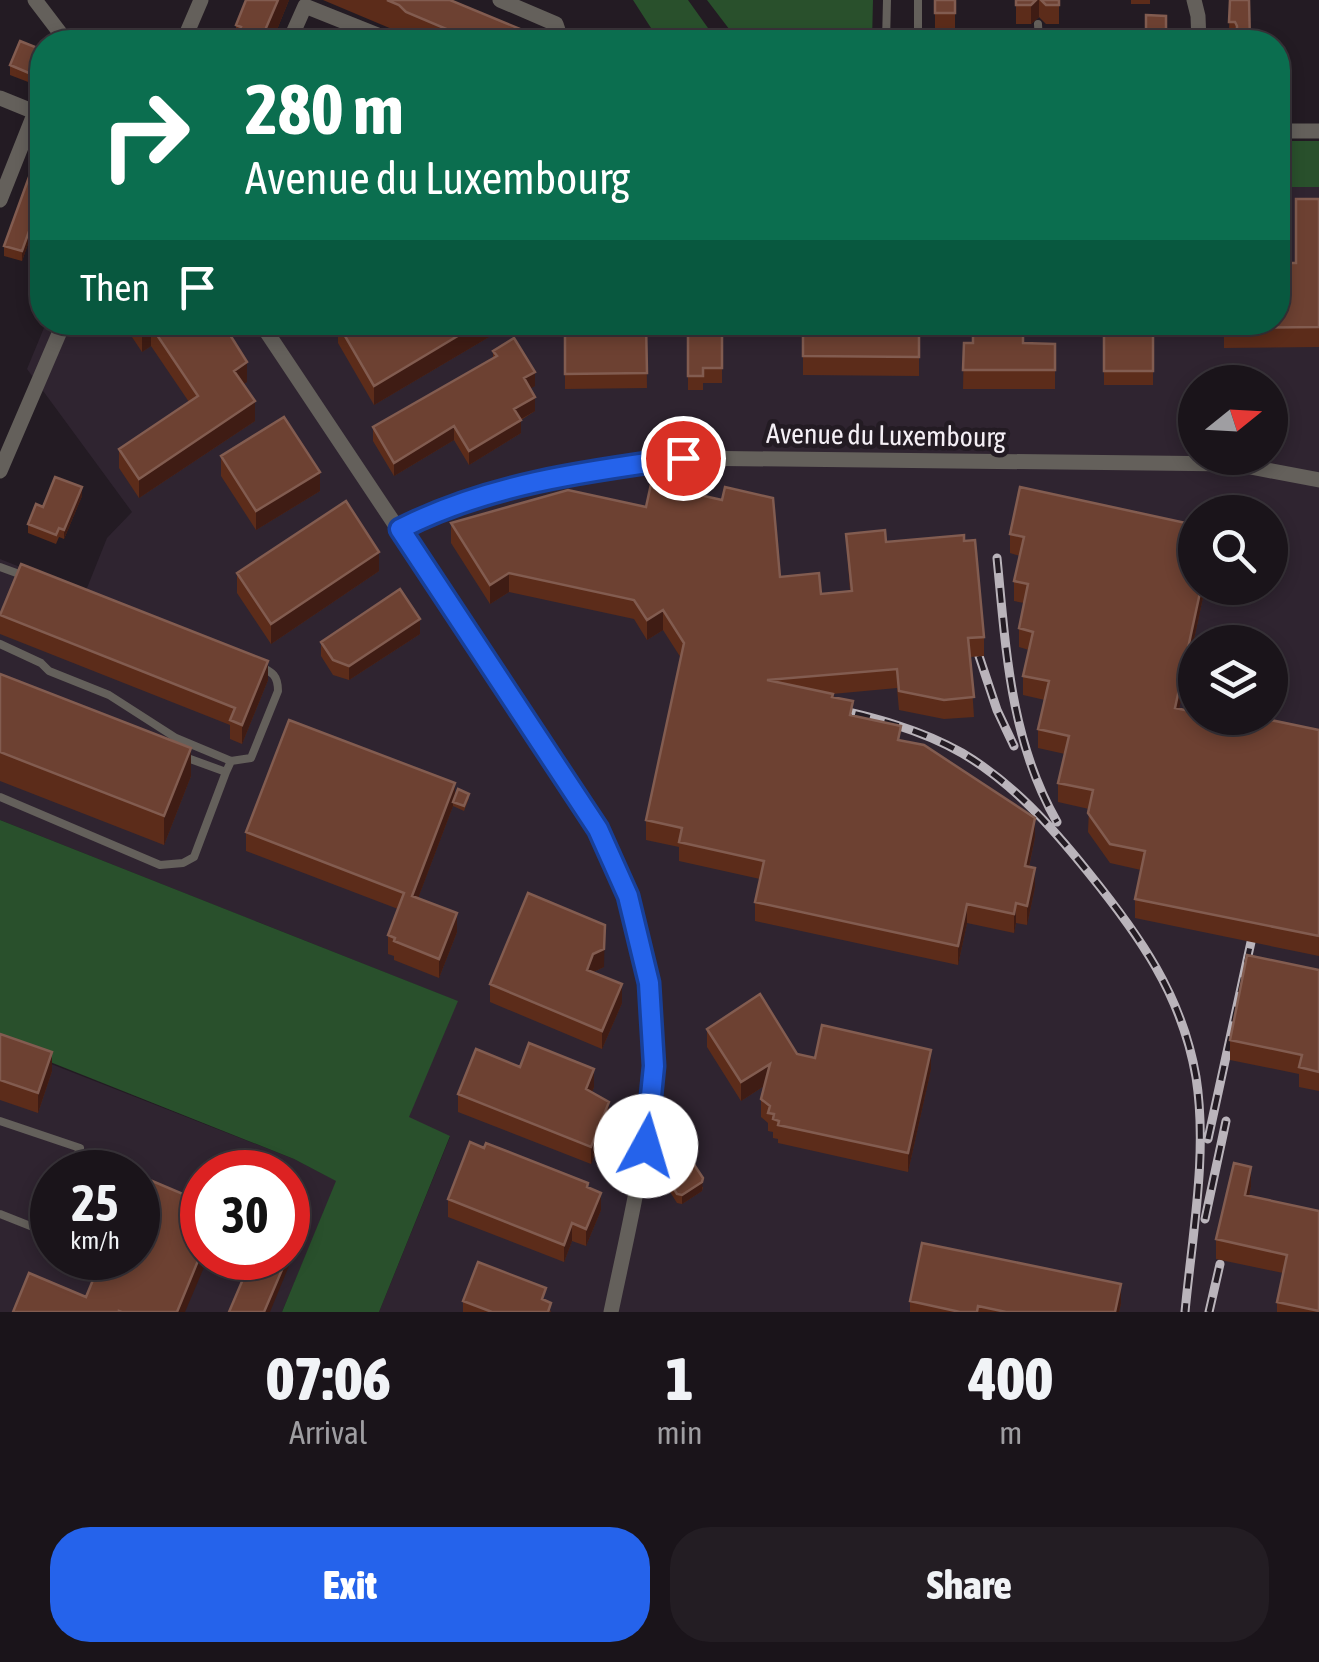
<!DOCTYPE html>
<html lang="en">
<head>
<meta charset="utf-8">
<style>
	:root { --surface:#1a141a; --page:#231d23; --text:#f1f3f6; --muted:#9f9ea2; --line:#383339; --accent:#2563eb }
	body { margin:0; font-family:"Asap Condensed",sans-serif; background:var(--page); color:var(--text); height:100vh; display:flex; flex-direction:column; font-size:38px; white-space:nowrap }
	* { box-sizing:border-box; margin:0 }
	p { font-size:32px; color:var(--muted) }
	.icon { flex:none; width:55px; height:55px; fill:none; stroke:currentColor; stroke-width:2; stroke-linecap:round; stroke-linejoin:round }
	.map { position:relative; height:1312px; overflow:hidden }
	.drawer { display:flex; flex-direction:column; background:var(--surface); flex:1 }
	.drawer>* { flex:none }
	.banner { position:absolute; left:30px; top:30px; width:1260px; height:305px; border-radius:40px; box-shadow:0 5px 15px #0003,0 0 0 2px var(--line); background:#0b6e4f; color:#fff; overflow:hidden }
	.needle { width:65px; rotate:72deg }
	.fabs { position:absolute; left:1178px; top:365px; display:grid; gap:20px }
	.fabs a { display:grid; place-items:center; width:110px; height:110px; border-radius:50%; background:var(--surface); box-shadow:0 5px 15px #0003,0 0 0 2px var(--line); font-size:50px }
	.speed { position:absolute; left:30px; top:1150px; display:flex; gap:20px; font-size:50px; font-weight:700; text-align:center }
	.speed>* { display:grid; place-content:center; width:130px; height:130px; border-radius:50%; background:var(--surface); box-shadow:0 5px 15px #0003,0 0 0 2px var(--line); line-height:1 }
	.speed small { font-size:25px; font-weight:400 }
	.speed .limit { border:15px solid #d22; background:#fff; color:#111 }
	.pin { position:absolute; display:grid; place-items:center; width:85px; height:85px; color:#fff; margin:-42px; border:5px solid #fff; border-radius:50%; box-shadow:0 2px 10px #0007 }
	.me { position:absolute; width:110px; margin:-55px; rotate:6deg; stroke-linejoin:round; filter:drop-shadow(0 0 8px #0008) }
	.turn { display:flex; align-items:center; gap:35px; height:210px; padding:0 50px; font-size:45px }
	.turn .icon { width:130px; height:130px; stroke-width:2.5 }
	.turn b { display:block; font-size:70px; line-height:85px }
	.then { display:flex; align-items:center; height:95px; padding:0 50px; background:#0003; gap:20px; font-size:38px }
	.eta { display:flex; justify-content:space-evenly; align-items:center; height:170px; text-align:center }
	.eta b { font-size:60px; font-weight:800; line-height:70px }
	.cta { display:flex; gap:20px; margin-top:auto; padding:20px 50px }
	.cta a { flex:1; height:115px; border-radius:40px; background:var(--accent); color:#fff; font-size:40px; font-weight:800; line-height:115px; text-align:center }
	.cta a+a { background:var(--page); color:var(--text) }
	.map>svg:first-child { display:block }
	.built { fill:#2f2430; fill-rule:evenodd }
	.green { fill:#29502c }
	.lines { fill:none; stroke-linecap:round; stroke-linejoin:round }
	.service { stroke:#64605b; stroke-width:8 }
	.minor { stroke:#64605b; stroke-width:15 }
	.rail-casing { stroke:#bab4bb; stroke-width:9 }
	.rail { stroke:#231b23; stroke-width:5; stroke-dasharray:15; stroke-linecap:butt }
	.wall { fill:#5c2c1a }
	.shaded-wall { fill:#3f1c14 }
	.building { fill:#6d4132; stroke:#825c50; stroke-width:2.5 }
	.route-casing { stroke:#184099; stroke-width:25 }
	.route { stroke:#2563eb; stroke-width:18 }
	.labels { text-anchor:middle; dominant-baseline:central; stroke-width:9; stroke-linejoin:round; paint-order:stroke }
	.street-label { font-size:28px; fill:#f4eff5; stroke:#231b23 }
</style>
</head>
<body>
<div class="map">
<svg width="1319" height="1312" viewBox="0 0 1319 1312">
	<rect width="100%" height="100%" fill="#231b23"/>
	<path class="built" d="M1278,187H1319V1312H379L450,1137L408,1118L457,1001L0,820V559L85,593L107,538L132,512L27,369L46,323L1278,322ZM1195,382H1270V458H1195ZM1195,512H1270V588H1195ZM1195,642H1270V718H1195Z
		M0,1044L294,1159L337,1181L282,1312H0ZM52,1172H138V1258H52ZM202,1172H288V1258H202Z"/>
	<path class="green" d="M633,0H688L718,42H660Z
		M707,0H873L872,42H739Z
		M1278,141H1319V187H1278Z
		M0,820L458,1001L409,1117L450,1136L379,1312H282L336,1181L294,1159L0,1042Z"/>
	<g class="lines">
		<path class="service" d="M1038,24L1039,42
			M886,42L887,0
			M918,42V0
			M0,567L22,575
			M0,644L41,663L49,671L109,695L176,738L231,761
			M226,772L231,761L251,758L278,691C278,676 273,672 259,666
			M0,797L160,865L183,863L194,857L226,772L182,756
			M0,1121L80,1148L71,1172
			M0,1214L48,1233L52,1220"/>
		<path class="minor" d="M35,0L67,42
			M500,0L556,24L560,36L557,42
			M1194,0L1198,16L1199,42
			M183,42L201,0
			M289,42L305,6L395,42
			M0,98L42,115
			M1278,131H1319
			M0,200L35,112
			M260,322L598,829C608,851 621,875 629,899C675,1049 642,1164 611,1312
			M0,471L64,322
			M400,529L424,517L554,476L683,458L1235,464L1319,480"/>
		<defs>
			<path id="rail" d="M997,558C1006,649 1010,740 1057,822
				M979,656L997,710L1014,746
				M826,707C872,717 920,729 962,753C1013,783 1051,826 1088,872C1139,935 1182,995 1196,1077C1208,1153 1192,1236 1185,1312
				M1208,1139L1251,942
				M1205,1219L1226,1121
				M1209,1312L1220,1264"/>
		</defs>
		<use href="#rail" class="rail-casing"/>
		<use href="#rail" class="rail"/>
	</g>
	<path class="wall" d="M289,0L272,42H236V25Z
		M323,0H450L537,42H414L406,39L399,32Z
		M935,0H955V39H935Z
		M1016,0H1059V24H1046L1039,17L1031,24H1016Z
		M1131,0H1150V4H1131Z
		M1230,0L1250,42L1237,35L1235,32L1229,31Z
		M40,49L36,85L10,75V65Z
		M42,156V204L22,261L4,256V246Z
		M1319,199V347L1224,348V322L1296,263Z
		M122,322H222L247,382L243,384L255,421L139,498L119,468V449L189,402L151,346L142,352Z
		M489,322V337L374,405L338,343V324Z
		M565,322H646L647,388L565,389Z
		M803,322H919V376L803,375Z
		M1104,322H1153V385H1104Z
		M688,329H722V383H703V390H688Z
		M964,343L1055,344V389H963Z
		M493,351L535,386L530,388L535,411L521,420V433L469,465L454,440L394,476L373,441V427L493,358Z
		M221,456L320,491L256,530L221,476Z
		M82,496L64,539L59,537L56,544L28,533V524L43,507Z
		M451,523L780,577L821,594L850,591L846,534L886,542L984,637V656L970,657L974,717L944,719L899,710L897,688L832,694L853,716L901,740L1035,837L1029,867L1035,887L1027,925L1016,923L1014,933L967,923L958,965L755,921V902L760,879L679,861V847L646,840V820L681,658L663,630L647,640L634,619L509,592L490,604L451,543Z
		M1010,534L1195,588H1205L1179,709L1246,723L1319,730V956L1135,918V899L1141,870L1110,863L1088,832L1089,809L1058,802V783L1065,754L1038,748V729L1045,700L1023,695V676L1029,650L1019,647V628L1024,603L1014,601V581L1020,556L1010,553Z
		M379,571L271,644L237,593V573Z
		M0,615L268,680L242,744L230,739V725L0,634Z
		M420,634L349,680L333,675L321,656V642Z
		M0,674L191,776L164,845L0,781Z
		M455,798H469L464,811L453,806L418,898L457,932L439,978L394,960V956L388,954V935L398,909L246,851V832Z
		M604,967L593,972L622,1003L602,1049L490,1002V984Z
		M1319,970V1091L1299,1087V1074L1230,1060V1040Z
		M707,1029L815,1058L931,1069L908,1172L778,1143V1139L773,1138V1132L768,1131V1123L761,1117V1099L764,1086L741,1101L707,1047Z
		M0,1034L52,1071L38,1113L0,1100Z
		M520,1067L594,1087L592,1092L609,1119L591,1164L458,1112V1094Z
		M665,1175L703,1187L702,1191L682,1204L677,1203L665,1184Z
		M1251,1186L1249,1196L1319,1211V1312H1277V1302L1283,1273L1216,1259V1239Z
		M588,1188L601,1210L586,1246L572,1241L564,1262L448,1217V1199Z
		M463,1301H546L551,1312H463Z
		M910,1301L1121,1303L1119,1312H910Z"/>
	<path class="shaded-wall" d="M278,0H289L272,42H260Z
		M1036,0H1039V17L1031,24V5Z
		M42,60V70L36,85V76Z
		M42,195V204L22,261V251Z
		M308,322H320L308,330Z
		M481,322H489V337L374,405V386Z
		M151,326V346L142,352V332Z
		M247,362V382L234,390V371Z
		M535,372V386L524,392V378Z
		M535,397V411L514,423V409Z
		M255,401V421L139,498V479Z
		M521,420V433L469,465V451Z
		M454,426V440L394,476V463Z
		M320,472V491L256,530V511Z
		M82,487V496L64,539V530Z
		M379,552V571L271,644V624Z
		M509,573V592L490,604V585Z
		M1201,588H1205L1175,728V708Z
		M663,610V630L647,640V620Z
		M420,619V634L349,680V666Z
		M268,661V680L242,744V725Z
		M191,748V776L164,845V816Z
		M455,783V803L453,802V806L412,914V896Z
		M1035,818V837L1025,885V866Z
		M1035,868V887L1027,925V906Z
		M1016,903V923L1014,933V914Z
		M967,904V923L958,965V946Z
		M457,913V932L439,978V959Z
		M605,925L604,967L593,972L587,970Z
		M622,984V1003L602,1049V1031Z
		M931,1050V1069L908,1172V1153Z
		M52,1052V1071L38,1113V1093Z
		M770,1064V1082L741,1101V1082Z
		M594,1069V1087L586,1107V1089Z
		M609,1102V1119L591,1164V1147Z
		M1251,1167V1186L1245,1215V1195Z
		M703,1178L702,1191L682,1204V1195Z
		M601,1193V1210L586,1246V1229Z
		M572,1223V1241L564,1262V1245Z
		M291,1247V1261L270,1312H264Z
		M202,1251V1258H208L185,1312H177Z
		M1121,1284V1303L1119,1312H1115Z"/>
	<path class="building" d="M246,0H278L260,42L238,34L241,27L236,25Z
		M387,0H450L537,36L534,42H477L406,12L399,5Z
		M935,0H955V13H935Z
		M1016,0H1036L1031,5H1016Z
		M1041,0H1059V5H1046Z
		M1230,0H1249L1250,42H1237V26L1235,22H1229Z
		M1146,15L1166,16V42H1146Z
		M793,39L1035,41V42H793Z
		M20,41L40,49L42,53V60L36,76L10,65Z
		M37,155L42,156V195L22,251L4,246Z
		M1296,199H1319V327L1224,328V322H1278V263H1296Z
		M135,322H222L247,362L234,371L255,401L139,479L119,449L198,396L151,326L142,332Z
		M340,322H481L374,386L338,324Z
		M565,322H646L647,373L565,374Z
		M803,322H919V357L803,356Z
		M973,322H1023V343L1055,344V370H963L964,343H973Z
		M1104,322H1153V371H1104Z
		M688,329H722V368H703V376H688Z
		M514,338L535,372L524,378L535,397L514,409L521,420L469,451L454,426L394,463L373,427L497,356L493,351Z
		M1220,368H1247V382H1212V380H1220Z
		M284,417L320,472L256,511L221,456Z
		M55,477L82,487L64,530L59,528L56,535L28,524L36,504L43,507Z
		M651,484L722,500L725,487L773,498L780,577L819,573L821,594L852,591L846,534L885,530L886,542L964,535V541L975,540L984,637L968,638L974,697L944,700L899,691L897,669L767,680L833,694L832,697L853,701L850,715L901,726L898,740L924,745L1035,818L1025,866L1035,868L1027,906L1016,903L1014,914L967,904L958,946L755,902L764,861L679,842L682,828L646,820L684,643L663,610L647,620L634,600L509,573L490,585L451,523L568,490L646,507Z
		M1020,487L1195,525V588H1201L1175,708L1195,712V718H1220L1246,723L1247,718H1261L1319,730V936L1135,899L1145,851L1110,844L1088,813L1093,790L1058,783L1069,736L1038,729L1049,681L1023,676L1033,632L1019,628L1028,584L1014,581L1024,537L1010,534Z
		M346,501L379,552L271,624L237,573Z
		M21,564L268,661L242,725L230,720L235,708L0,615Z
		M400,589L420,619L349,666L333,660L321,642Z
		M0,674L191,748L164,816L0,752Z
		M289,720L455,783L412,896L457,913L439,959L394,941L395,938L388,935L404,893L246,832Z
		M458,789L469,794L464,806L453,802Z
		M528,893L605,925L604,949L593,954L587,970L622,984L602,1031L490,984Z
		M1247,955L1319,970V1072L1299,1067L1302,1055L1230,1040Z
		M760,994L797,1054L815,1058L822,1025L931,1050L908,1153L778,1125L779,1121L773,1119L774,1114L768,1113L770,1106L761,1099L770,1064L741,1082L707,1029Z
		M0,1034L52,1052L38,1093L0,1080Z
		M529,1043L594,1069L586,1089L609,1102L591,1147L458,1094L476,1049L520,1067Z
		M470,1142L484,1148L486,1143L588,1183L587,1187L601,1193L586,1229L572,1223L564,1245L448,1199Z
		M684,1159L691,1160L703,1178L702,1182L682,1195L677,1194L665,1175Z
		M1234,1163L1251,1167L1245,1195L1319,1211V1311L1277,1302L1287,1255L1216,1239Z
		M138,1175L202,1202V1251L177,1312H122L119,1311V1312H13L29,1273L86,1297L102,1258H138Z
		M922,1243L1121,1284L1115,1312H1006L978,1306L977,1312H960L910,1301Z
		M252,1258H287L264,1312H229Z
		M478,1262L546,1288L542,1299L551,1303L548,1312H492L463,1301Z"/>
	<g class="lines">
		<defs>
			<path id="route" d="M646,1146L654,1066L649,983L628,896L598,829L400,529C488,484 587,471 683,458"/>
		</defs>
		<use href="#route" class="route-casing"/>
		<use href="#route" class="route"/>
	</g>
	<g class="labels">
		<g class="street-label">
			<text transform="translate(886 435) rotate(1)">Avenue du Luxembourg</text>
		</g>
	</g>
</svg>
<div class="fabs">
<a><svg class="needle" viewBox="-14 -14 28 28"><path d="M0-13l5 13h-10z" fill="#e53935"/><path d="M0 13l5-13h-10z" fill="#9f9ea2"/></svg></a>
<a><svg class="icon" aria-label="search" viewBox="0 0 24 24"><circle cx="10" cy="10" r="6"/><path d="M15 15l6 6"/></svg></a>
<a><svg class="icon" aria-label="layers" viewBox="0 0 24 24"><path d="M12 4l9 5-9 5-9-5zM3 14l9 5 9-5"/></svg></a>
</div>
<div class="speed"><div>25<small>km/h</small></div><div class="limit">30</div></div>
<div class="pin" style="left:683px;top:458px;background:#d93025"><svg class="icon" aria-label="arrive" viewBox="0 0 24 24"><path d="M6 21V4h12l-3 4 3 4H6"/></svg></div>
<svg class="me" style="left:646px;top:1146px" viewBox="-20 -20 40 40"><circle r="19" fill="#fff"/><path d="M0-13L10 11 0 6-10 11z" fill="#2563eb"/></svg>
<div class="banner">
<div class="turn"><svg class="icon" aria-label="right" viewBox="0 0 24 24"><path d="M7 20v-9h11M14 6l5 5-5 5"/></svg><div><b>280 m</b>Avenue du Luxembourg</div></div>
<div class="then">Then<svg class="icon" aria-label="arrive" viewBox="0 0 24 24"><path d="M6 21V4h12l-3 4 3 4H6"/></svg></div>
</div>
</div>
<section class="drawer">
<div class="eta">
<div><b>07:06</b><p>Arrival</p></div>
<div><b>1</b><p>min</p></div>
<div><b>400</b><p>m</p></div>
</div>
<div class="cta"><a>Exit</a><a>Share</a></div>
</section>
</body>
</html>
